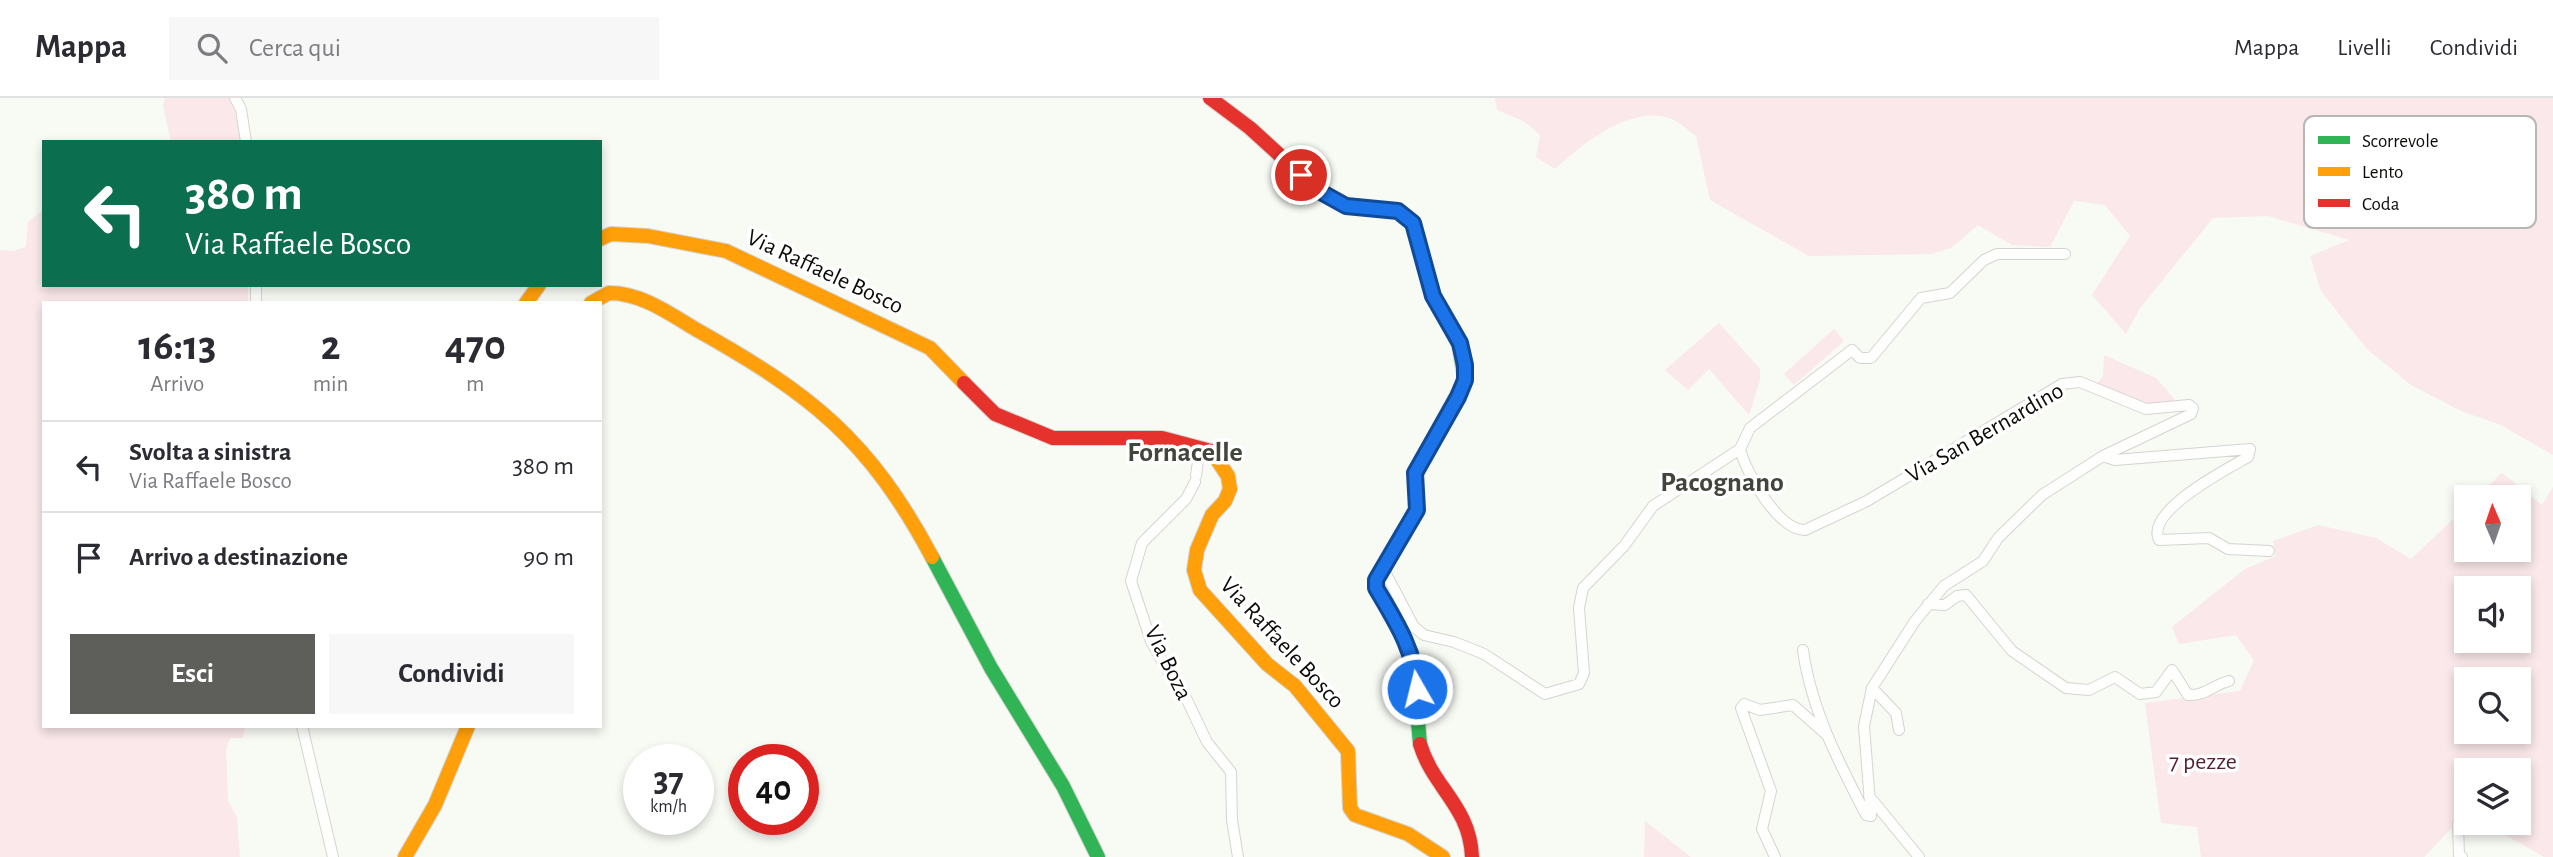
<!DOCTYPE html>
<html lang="it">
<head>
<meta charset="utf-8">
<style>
	:root { --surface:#fff; --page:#f7f7f7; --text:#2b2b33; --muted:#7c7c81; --line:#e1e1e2; --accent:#5e5f5b }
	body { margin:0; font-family:"Alegreya Sans",sans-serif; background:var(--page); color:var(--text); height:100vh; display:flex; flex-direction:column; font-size:26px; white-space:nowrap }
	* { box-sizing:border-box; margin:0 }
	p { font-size:23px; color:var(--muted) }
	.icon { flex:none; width:38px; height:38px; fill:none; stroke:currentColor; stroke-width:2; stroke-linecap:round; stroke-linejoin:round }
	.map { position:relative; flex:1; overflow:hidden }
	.drawer { position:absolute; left:42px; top:203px; width:560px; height:427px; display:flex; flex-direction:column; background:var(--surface); border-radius:0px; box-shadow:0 4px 10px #0003 }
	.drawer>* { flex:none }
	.hud { position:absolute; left:42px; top:42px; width:560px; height:147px; border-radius:0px; box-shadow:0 4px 10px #0003; background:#0b6e4f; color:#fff; overflow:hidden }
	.needle { width:46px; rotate:358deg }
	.fabs { position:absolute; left:2454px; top:387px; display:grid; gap:14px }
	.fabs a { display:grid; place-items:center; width:77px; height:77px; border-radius:0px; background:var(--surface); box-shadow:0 4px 10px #0003; font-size:35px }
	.speed { position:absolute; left:623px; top:646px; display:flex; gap:14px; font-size:35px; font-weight:700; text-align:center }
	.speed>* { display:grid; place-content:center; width:91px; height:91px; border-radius:50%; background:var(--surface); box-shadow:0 4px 10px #0003; line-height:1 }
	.speed small { font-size:18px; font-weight:400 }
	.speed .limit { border:10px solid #d22; background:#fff; color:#111 }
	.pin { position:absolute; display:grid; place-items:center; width:60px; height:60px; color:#fff; margin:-30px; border:4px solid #fff; border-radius:50%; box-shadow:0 2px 7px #0007 }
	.me { position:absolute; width:77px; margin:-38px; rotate:352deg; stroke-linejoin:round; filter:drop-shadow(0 0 5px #0008) }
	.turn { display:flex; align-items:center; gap:24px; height:147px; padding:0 28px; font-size:32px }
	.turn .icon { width:91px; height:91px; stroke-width:2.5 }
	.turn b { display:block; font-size:49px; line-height:60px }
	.eta { display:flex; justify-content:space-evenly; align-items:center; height:119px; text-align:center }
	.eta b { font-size:42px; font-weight:700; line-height:49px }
	.cta { display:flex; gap:14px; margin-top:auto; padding:14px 28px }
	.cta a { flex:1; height:80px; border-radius:0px; background:var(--accent); color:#fff; font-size:28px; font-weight:700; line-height:80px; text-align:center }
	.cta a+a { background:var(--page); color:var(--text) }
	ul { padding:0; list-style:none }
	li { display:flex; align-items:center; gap:21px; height:91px; padding:0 28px; border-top:2px solid var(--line) }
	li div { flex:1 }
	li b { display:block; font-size:26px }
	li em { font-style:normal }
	header { display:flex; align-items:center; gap:42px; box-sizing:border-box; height:98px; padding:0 35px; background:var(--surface); border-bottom:2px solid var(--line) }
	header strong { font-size:33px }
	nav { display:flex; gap:38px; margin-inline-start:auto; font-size:24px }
	.search { width:490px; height:63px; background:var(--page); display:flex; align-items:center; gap:18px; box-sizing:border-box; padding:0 24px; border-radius:0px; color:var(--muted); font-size:26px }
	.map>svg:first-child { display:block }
	.green { fill:#fae8ea; fill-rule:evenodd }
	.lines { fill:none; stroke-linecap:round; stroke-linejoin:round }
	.street-casing { stroke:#d4d5d1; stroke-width:12 }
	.fast-casing { stroke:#d4d5d1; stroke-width:16 }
	.slow-casing { stroke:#d4d5d1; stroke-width:16 }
	.jam-casing { stroke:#d4d5d1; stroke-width:16 }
	.street { stroke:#fefefd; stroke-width:10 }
	.fast { stroke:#30b455; stroke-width:14 }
	.slow { stroke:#ff9f0a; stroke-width:14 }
	.jam { stroke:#e5322d; stroke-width:14 }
	.route-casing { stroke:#114b97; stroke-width:18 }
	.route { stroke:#1a73e8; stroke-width:12 }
	.labels { text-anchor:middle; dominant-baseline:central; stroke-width:7; stroke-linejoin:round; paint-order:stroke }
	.street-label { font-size:24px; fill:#0b0c08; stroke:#fff }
	.park-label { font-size:24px; fill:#561f33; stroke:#fff }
	.quarter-label { font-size:28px; font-weight:bold; fill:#42453c; stroke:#fff }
	.key { fill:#fff; stroke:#b6b6b5; stroke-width:2 }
	.key-label { font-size:19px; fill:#0b0c08 }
</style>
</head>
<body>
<header>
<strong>Mappa</strong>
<div class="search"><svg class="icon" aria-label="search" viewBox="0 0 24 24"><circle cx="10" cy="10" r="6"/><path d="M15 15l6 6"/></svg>Cerca qui</div>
<nav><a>Mappa</a><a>Livelli</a><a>Condividi</a></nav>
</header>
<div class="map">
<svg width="2553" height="759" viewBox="0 0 2553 759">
	<rect width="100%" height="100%" fill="#f8faf4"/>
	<path class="green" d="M165,0H230L234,8L240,44H171L163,8Z
		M1495,0H2553V357L2501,327L2461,313L2411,287L2366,250L2321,193L2310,158L2349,142L2268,118L2213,120L2140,210L2126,236L2092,197L2130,138L2105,107L2074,103L2050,149L2012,147L1978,127L1951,150L1931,156L1809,158L1710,102L1696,38C1689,33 1682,26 1674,22C1634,4 1583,45 1555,71L1536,59L1540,37L1525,24L1497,12Z
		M44,111V187H248V205H44V628H245L243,640H230L226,651L228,702L237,720L240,759H0V152L13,153L26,149L28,124Z
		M1719,225L1760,271V282L1749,317L1709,271L1688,292L1665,272Z
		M1834,231L1844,243L1794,287L1784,276Z
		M2104,257L2156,280L2176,303L2145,307L2096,287L2103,278Z
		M2502,375L2542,407L2553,389V759H2544L2484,725L2518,724V672H2466V715L2424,759H2201L2197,729L2161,725L2145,605L2240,593L2254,562L2236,537L2179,546L2172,529L2245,471L2276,458L2273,443L2318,427L2376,440L2411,461L2466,409V452H2518V399H2476ZM2466,490H2518V542H2466ZM2466,581H2518V634H2466Z
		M1645,723L1691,759H1644Z"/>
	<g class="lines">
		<defs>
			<path id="street" d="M235,0L241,11L246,44
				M256,205V187
				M1740,351C1746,375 1778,432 1805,432L1867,403L2062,286L2080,284L2146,311L2189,307L2193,310L2191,316L2103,358L2042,397L1998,440L1983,463L1944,488L1915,523L1872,590L1864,628L1871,718L1866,717C1839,665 1811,611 1803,552
				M2103,358L2115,362L2250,351L2248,359C2227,371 2145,413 2159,442L2209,440L2228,451L2269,453
				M1196,378L1200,348
				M1195,384L1186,401L1142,445L1131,483L1151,543L1167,572L1187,602L1207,644L1231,674L1232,722L1238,759
				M1383,470L1414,529L1424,537L1454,544L1484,556L1545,596L1579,586L1584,575L1579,510L1583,490L1624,448L1653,408L1740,351L1750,330L1852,252L1860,260H1871L1921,200L1950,195L1984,162L1997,156H2065
				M1928,506L1945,507L1957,498L1966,497L2012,553L2066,590L2089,592L2115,579L2140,596L2156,594L2172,572L2188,597C2205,598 2213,587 2229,583
				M1872,590L1896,615L1899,632
				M302,628L333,759
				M1869,698L1919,759
				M2458,726L2459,757L2462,759
				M1775,759L1762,731L1771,693L1741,610L1744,606L1760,612L1793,607L1828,638"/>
			<path id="fast" d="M932,459L991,570L1063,688L1098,759
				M1420,646L1412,556L1376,490V482L1417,412L1415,375L1465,282L1459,247"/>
			<path id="slow" d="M600,141L611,136L648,138L726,153L930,250L964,285
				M526,205L539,187
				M591,205L609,195C642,195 670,216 697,232C811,296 869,341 932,459
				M1214,357L1228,378L1230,391L1225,403L1212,417L1197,452L1194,472L1200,492L1267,566L1295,588L1348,653L1350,710L1355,717L1408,736L1443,759
				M405,759L435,707L468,628"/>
			<path id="jam" d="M1210,0L1250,30L1319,93L1346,108L1398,113L1413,125L1433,198L1459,247
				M964,285L995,316L1053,340H1162L1211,353L1214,357
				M1420,646C1433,690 1470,708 1472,759"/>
		</defs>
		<use href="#street" class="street-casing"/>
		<use href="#fast" class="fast-casing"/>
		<use href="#slow" class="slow-casing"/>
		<use href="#jam" class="jam-casing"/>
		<use href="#street" class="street"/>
		<use href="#fast" class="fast"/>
		<use href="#slow" class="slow"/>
		<use href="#jam" class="jam"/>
	</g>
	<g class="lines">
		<defs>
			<path id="route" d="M1301,77L1319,93L1346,108L1398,113L1413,125L1433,198L1460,245L1465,267V282L1458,299L1415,375L1417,412L1376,482V490C1396,524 1414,551 1417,591"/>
		</defs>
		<use href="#route" class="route-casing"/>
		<use href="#route" class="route"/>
	</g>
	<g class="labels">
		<g class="street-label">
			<text transform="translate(825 174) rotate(25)">Via Raffaele Bosco</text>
			<text transform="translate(1985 335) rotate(-30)">Via San Bernardino</text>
			<text transform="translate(1282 545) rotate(47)">Via Raffaele Bosco</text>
			<text transform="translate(1168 565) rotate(64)">Via Boza</text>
		</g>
		<g class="park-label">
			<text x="2203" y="664">7 pezze</text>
		</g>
		<g class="quarter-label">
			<text x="1185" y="355">Fornacelle</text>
			<text x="1722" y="385">Pacognano</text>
		</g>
	</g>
	<rect x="2304" y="18" width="232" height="112" rx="10" class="key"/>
	<rect x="2318" y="38" width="32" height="8" fill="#30b455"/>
	<rect x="2318" y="69" width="32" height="9" fill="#ff9f0a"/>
	<rect x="2318" y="101" width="32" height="8" fill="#e5322d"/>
	<g class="key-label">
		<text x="2362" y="49">Scorrevole</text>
		<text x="2362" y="80">Lento</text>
		<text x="2362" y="112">Coda</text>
	</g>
</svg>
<div class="fabs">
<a><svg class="needle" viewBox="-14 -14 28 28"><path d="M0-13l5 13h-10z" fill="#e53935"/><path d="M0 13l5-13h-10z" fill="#7c7c81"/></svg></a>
<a><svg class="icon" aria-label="sound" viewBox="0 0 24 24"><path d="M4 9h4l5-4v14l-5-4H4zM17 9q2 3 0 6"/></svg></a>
<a><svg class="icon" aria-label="search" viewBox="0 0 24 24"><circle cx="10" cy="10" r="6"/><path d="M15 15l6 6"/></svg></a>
<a><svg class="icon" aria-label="layers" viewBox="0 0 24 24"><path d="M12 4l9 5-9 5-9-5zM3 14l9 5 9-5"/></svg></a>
</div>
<div class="speed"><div>37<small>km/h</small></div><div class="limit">40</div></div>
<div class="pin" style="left:1301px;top:77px;background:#d93025"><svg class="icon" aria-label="arrive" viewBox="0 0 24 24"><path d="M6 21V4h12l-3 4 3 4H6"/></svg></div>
<svg class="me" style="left:1417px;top:591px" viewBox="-20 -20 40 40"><circle r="17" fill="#1a73e8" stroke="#fff" stroke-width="3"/><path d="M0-11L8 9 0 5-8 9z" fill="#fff"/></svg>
<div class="hud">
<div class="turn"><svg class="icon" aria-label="left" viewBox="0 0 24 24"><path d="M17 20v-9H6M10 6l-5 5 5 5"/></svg><div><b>380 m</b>Via Raffaele Bosco</div></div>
</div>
<section class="drawer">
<div class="eta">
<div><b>16:13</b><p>Arrivo</p></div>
<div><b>2</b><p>min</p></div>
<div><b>470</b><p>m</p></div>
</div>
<ul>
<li><svg class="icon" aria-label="left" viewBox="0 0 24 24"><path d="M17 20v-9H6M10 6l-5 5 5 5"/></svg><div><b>Svolta a sinistra</b><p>Via Raffaele Bosco</p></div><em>380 m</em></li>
<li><svg class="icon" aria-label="arrive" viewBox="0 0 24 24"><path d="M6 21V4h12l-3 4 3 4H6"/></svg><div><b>Arrivo a destinazione</b></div><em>90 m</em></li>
</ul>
<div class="cta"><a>Esci</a><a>Condividi</a></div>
</section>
</div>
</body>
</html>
